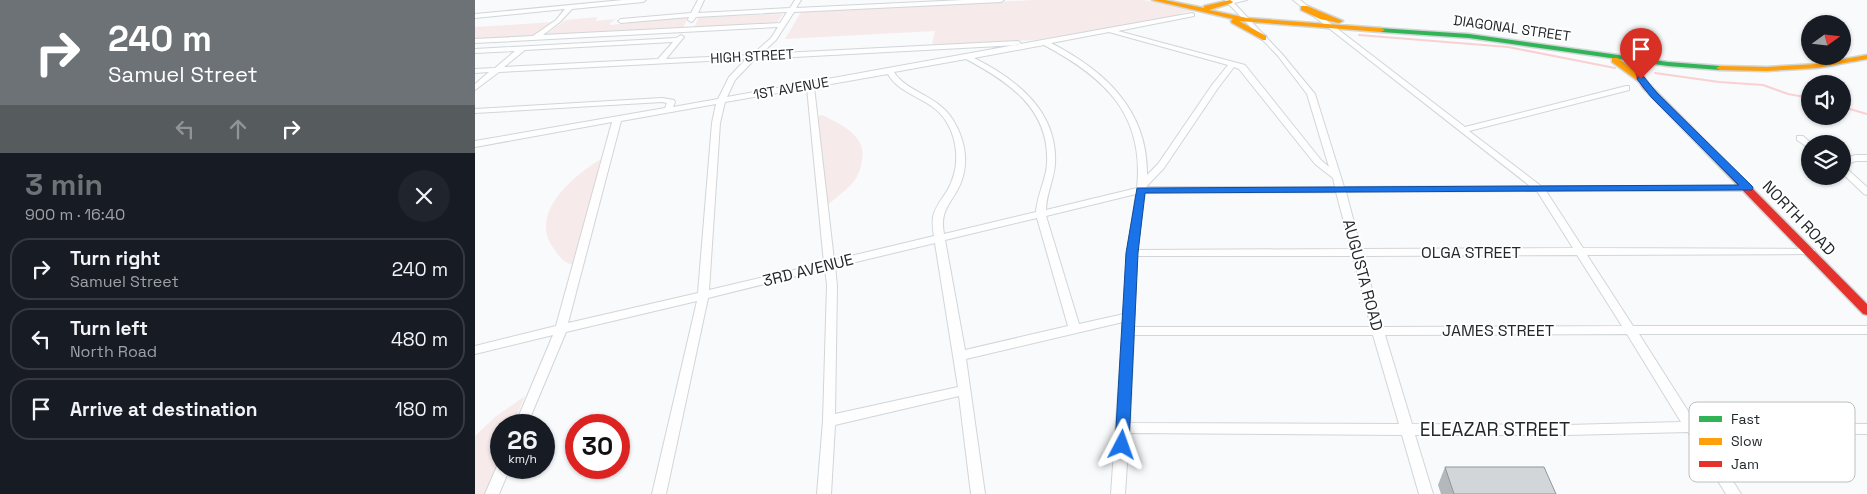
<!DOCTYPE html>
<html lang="en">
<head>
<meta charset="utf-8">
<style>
	:root { --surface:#171b24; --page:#20242c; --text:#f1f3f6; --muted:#9ea1a6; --line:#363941; --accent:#6c7275 }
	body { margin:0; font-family:"Space Grotesk",sans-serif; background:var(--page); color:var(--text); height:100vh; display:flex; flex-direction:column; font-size:19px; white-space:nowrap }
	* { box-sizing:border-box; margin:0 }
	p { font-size:16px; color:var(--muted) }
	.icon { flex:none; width:28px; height:28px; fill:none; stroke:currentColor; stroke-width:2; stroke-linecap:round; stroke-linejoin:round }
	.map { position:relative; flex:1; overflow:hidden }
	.sheet { display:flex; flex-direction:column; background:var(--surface); width:475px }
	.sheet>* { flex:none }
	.banner { background:#6c7275; color:#fff; overflow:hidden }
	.needle { width:32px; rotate:75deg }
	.fabs { position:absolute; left:1326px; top:15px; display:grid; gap:10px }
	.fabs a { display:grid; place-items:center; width:50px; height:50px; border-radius:50%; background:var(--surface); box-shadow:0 1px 4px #0004; font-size:25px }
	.speed { position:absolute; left:15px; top:414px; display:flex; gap:10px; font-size:25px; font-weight:700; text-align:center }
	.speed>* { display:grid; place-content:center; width:65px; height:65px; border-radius:50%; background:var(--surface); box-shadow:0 1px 4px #0004; line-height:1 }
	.speed small { font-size:12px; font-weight:400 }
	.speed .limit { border:8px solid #d22; background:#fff; color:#111 }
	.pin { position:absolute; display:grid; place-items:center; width:42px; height:42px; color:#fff; margin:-51px -21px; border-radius:50% 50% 50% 0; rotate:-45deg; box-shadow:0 0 5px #0007 }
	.pin .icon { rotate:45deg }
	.me { position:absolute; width:55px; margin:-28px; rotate:4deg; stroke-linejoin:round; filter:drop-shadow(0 0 4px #0008) }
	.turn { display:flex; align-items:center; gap:18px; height:105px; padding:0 25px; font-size:22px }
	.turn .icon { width:65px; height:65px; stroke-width:2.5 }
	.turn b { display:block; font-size:35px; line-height:42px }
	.lanes { display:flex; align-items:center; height:48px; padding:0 25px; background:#0003; justify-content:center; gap:25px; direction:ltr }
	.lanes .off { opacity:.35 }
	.round { display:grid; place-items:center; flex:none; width:52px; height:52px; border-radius:26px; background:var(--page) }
	.head { display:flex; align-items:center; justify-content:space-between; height:85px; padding:0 25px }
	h1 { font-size:30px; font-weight:600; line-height:38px; color:var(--accent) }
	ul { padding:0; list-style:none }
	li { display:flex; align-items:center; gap:15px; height:62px; margin:0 10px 8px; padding:0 15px; border:2px solid var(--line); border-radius:20px }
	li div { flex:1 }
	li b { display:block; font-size:19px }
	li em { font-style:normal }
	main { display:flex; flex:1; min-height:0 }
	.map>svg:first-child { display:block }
	.green { fill:#f7eaeb }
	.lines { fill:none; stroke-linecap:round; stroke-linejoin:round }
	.stream { stroke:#f9d1d3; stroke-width:2 }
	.street-casing { stroke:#d1d6d8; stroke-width:2 }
	.fast-casing { stroke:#d1d6d8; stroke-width:3 }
	.slow-casing { stroke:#d1d6d8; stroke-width:3 }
	.jam-casing { stroke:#d1d6d8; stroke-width:3 }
	.street { fill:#fefeff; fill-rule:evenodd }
	.fast { fill:#30b455; fill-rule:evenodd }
	.slow { fill:#ff9f0a; fill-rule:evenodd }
	.jam { fill:#e5322d; fill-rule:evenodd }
	.wall { fill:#b5b8bb }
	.building { fill:#d2d6d9; stroke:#939698 }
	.route { fill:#1a73e8; stroke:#114b97 }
	.labels { text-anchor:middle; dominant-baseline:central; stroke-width:4; stroke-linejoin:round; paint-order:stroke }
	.far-street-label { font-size:14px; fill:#21292c; stroke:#fff }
	.street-label { font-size:16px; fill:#21292c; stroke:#fff }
	.near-street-label { font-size:19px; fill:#21292c; stroke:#fff }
	.key { fill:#fff; stroke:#bcbfc0; stroke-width:1 }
	.key-label { font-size:14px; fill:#21292c }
</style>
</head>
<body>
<main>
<section class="sheet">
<div class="banner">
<div class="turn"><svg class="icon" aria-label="right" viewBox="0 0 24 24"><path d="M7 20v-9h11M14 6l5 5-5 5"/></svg><div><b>240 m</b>Samuel Street</div></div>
<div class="lanes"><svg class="icon off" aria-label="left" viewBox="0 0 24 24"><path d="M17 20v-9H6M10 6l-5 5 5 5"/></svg><svg class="icon off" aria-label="ahead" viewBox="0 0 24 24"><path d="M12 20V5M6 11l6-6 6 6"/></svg><svg class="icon" aria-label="right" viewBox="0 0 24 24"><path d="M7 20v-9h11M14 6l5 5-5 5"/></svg></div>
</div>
<div class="head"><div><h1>3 min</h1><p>900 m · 16:40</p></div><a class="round"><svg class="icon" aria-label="close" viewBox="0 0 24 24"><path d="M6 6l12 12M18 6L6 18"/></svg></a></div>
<ul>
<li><svg class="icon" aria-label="right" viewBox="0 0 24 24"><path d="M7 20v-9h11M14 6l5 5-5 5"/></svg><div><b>Turn right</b><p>Samuel Street</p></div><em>240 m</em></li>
<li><svg class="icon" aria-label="left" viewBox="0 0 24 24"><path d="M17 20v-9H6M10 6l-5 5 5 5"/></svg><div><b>Turn left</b><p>North Road</p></div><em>480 m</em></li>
<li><svg class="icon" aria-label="arrive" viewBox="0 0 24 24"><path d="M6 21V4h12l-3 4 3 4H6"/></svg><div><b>Arrive at destination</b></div><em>180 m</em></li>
</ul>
</section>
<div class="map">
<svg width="1392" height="494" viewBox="0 0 1392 494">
	<rect width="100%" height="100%" fill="#f8fafc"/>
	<path class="green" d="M559,0H669L718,11L706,13L705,16L561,40L457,45L460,31L310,39L326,12Z
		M308,14L300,25L219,28L224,17Z
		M123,17L120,21L141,19L135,23V25L213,17L208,29L67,37L91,20Z
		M78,22L57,37L0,40V27Z
		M347,115C365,124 392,135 387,160C386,167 384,175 379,181C372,190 361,197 353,205L343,116Z
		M126,159L99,265C89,263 85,258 79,249C52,214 99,175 126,159Z
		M50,396L38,425H26V453L10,494H0V436L20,417Z"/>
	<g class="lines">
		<path class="stream" d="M884,35L1033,47L1140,68
			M1180,73L1244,82L1288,85L1313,94L1335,98
			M1368,107L1392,114"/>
		<defs>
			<path id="street" d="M148,0H171L168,2L97,9L85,22L68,35L305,23L312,12L221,17L218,21L216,22L213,20L214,17L146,23L143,21L146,19L216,13L223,0H229L223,13L315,8L320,0H326L321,8L488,0H529L526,2L319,12L301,40L286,54L543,41L546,43L543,45L280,59L260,80L252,97L717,13L719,14V16L643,31L770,65L846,160L854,167L832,94L803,56L750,0H772L759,3L807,54L840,94L869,187L1055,186L818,0H825L990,127L1151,86H1154V90L994,131L1066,186H1276L1278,188L1276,190L1273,191H1071L1108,248L1339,249L1340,251L1339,253L1335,254L1112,255L1158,326H1392V334H1164L1220,422L1392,424V434L1227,432L1266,494H1251L1213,432L1092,435H940L958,494H944L927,435L654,433L650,494H636L648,322L491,359L510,494H496L484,396L360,425L356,494H342L348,421L352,285L350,269L233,298L191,494H177L222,301L91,332L52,425H40L78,335L0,354V346L81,326L137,122L0,147V141L190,108L192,103L187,102L0,113V109L187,98L199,100L200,102L198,107L243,99L254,77L271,59L24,72L0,90V84L14,72L0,73V69L20,68L40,51L0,53V49L201,38L206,35L209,37L191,59L277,55L296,38L303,27L0,43V39L58,36L81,20L90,9L0,18V14ZM634,32L753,65L737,85L683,164L672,175C673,110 630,71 576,43ZM198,42L183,59L29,67L50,50ZM569,45C629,77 670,114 662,188L571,210C571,194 579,180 580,164C583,111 541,79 499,58ZM491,59C534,82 575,109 572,164C571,180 562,195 561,212L469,234C465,212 473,207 483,189C495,166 491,141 478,120C463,95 431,92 419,72ZM759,67L764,69L840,164L858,178L860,187H671L689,168L743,88ZM413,74C425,96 457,98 471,121C484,142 485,169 472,191C467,199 460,207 458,217C457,224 458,230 459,236L359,260L339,87ZM332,88L349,263L234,290L245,123L250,102ZM241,104L237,123L223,293L93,323L146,121ZM1062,191L1098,248L886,249L871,192ZM861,192L876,249L662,250L670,193ZM661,194L652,253L649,314L604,324L571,216ZM562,218L593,326L490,350L470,240ZM460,243L483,387L360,414L362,285L360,267ZM1102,255L1147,326L907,327L888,256ZM662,256H878L896,327H659ZM1152,334L1206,422L1092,425L937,424L910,335ZM659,335H898L924,424L655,423Z
				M1322,136H1328L1337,144H1335V149L1322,140Z
				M1392,155V161H1381L1368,165V160L1380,155Z
				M1368,167L1371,168L1392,187V195L1389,194L1368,174Z
				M26,463V468H35L24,494H10L23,464Z"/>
			<path id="fast" d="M903,28L994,34L1193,62L1245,66L1249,68L1245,70L1193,66L994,38L906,32L902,30Z"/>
			<path id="slow" d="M677,0H690L729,8V6L755,0L758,2L757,3L734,10L772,18L906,28L910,30L906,32L764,21L791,36V40H788L757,23L756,21L758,19Z
				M826,6H832L868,21L864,23L845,19L826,10Z
				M1392,55V59L1342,68L1292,71L1245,70L1241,68L1245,66L1292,67L1342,64Z
				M1137,58H1143L1170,79L1166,81H1163L1137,62Z"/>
			<path id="jam" d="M1156,54L1163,56L1170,79L1174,84L1392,304V315L1388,314L1168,88L1162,79L1155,56Z"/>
		</defs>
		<use href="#street" class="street-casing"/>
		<use href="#fast" class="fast-casing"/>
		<use href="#slow" class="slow-casing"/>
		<use href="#jam" class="jam-casing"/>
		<use href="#street" class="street"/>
		<use href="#fast" class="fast"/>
		<use href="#slow" class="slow"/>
		<use href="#jam" class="jam"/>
	</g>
	<path class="wall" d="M970,467L1081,494H966L963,485Z"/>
	<path class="building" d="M970,467H1069L1081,494H979Z"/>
	<path class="route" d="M1163,77H1169L1182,93L1277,186L1278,188L1277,190L670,193L663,253L654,445L652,449L647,451L642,449L640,445L651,253L662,188L1264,185L1176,97L1162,79Z"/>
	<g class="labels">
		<g class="far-street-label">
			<text transform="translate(1037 28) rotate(8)">DIAGONAL STREET</text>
			<text transform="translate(277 56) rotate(-3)">HIGH STREET</text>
			<text transform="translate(316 88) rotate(-10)">1ST AVENUE</text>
		</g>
		<g class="street-label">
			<text transform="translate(1324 218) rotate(46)">NORTH ROAD</text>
			<text x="996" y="252">OLGA STREET</text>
			<text transform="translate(333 270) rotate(-14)">3RD AVENUE</text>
			<text transform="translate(888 275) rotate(75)">AUGUSTA ROAD</text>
			<text x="1023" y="330">JAMES STREET</text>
		</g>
		<g class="near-street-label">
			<text x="1020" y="429">ELEAZAR STREET</text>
		</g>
	</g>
	<rect x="1214" y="402" width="166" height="80" rx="8" class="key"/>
	<rect x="1224" y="416" width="23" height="6" fill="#30b455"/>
	<rect x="1224" y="438" width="23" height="7" fill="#ff9f0a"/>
	<rect x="1224" y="461" width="23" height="6" fill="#e5322d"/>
	<g class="key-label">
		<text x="1256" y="424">Fast</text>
		<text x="1256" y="446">Slow</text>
		<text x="1256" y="469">Jam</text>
	</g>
</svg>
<div class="fabs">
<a><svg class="needle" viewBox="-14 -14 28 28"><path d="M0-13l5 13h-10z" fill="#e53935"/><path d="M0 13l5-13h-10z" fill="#9ea1a6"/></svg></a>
<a><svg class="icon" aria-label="sound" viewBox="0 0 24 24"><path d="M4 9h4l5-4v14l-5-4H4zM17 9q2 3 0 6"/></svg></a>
<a><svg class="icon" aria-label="layers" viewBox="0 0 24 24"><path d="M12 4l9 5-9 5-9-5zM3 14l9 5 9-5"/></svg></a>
</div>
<div class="speed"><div>26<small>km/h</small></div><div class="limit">30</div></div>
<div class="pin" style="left:1166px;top:79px;background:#d93025"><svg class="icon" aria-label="arrive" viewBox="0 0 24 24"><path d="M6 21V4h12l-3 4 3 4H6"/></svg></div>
<svg class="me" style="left:647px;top:445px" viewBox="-20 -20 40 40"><path d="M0-17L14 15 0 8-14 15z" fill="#1a73e8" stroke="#fff" stroke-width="4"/></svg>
</div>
</main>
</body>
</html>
